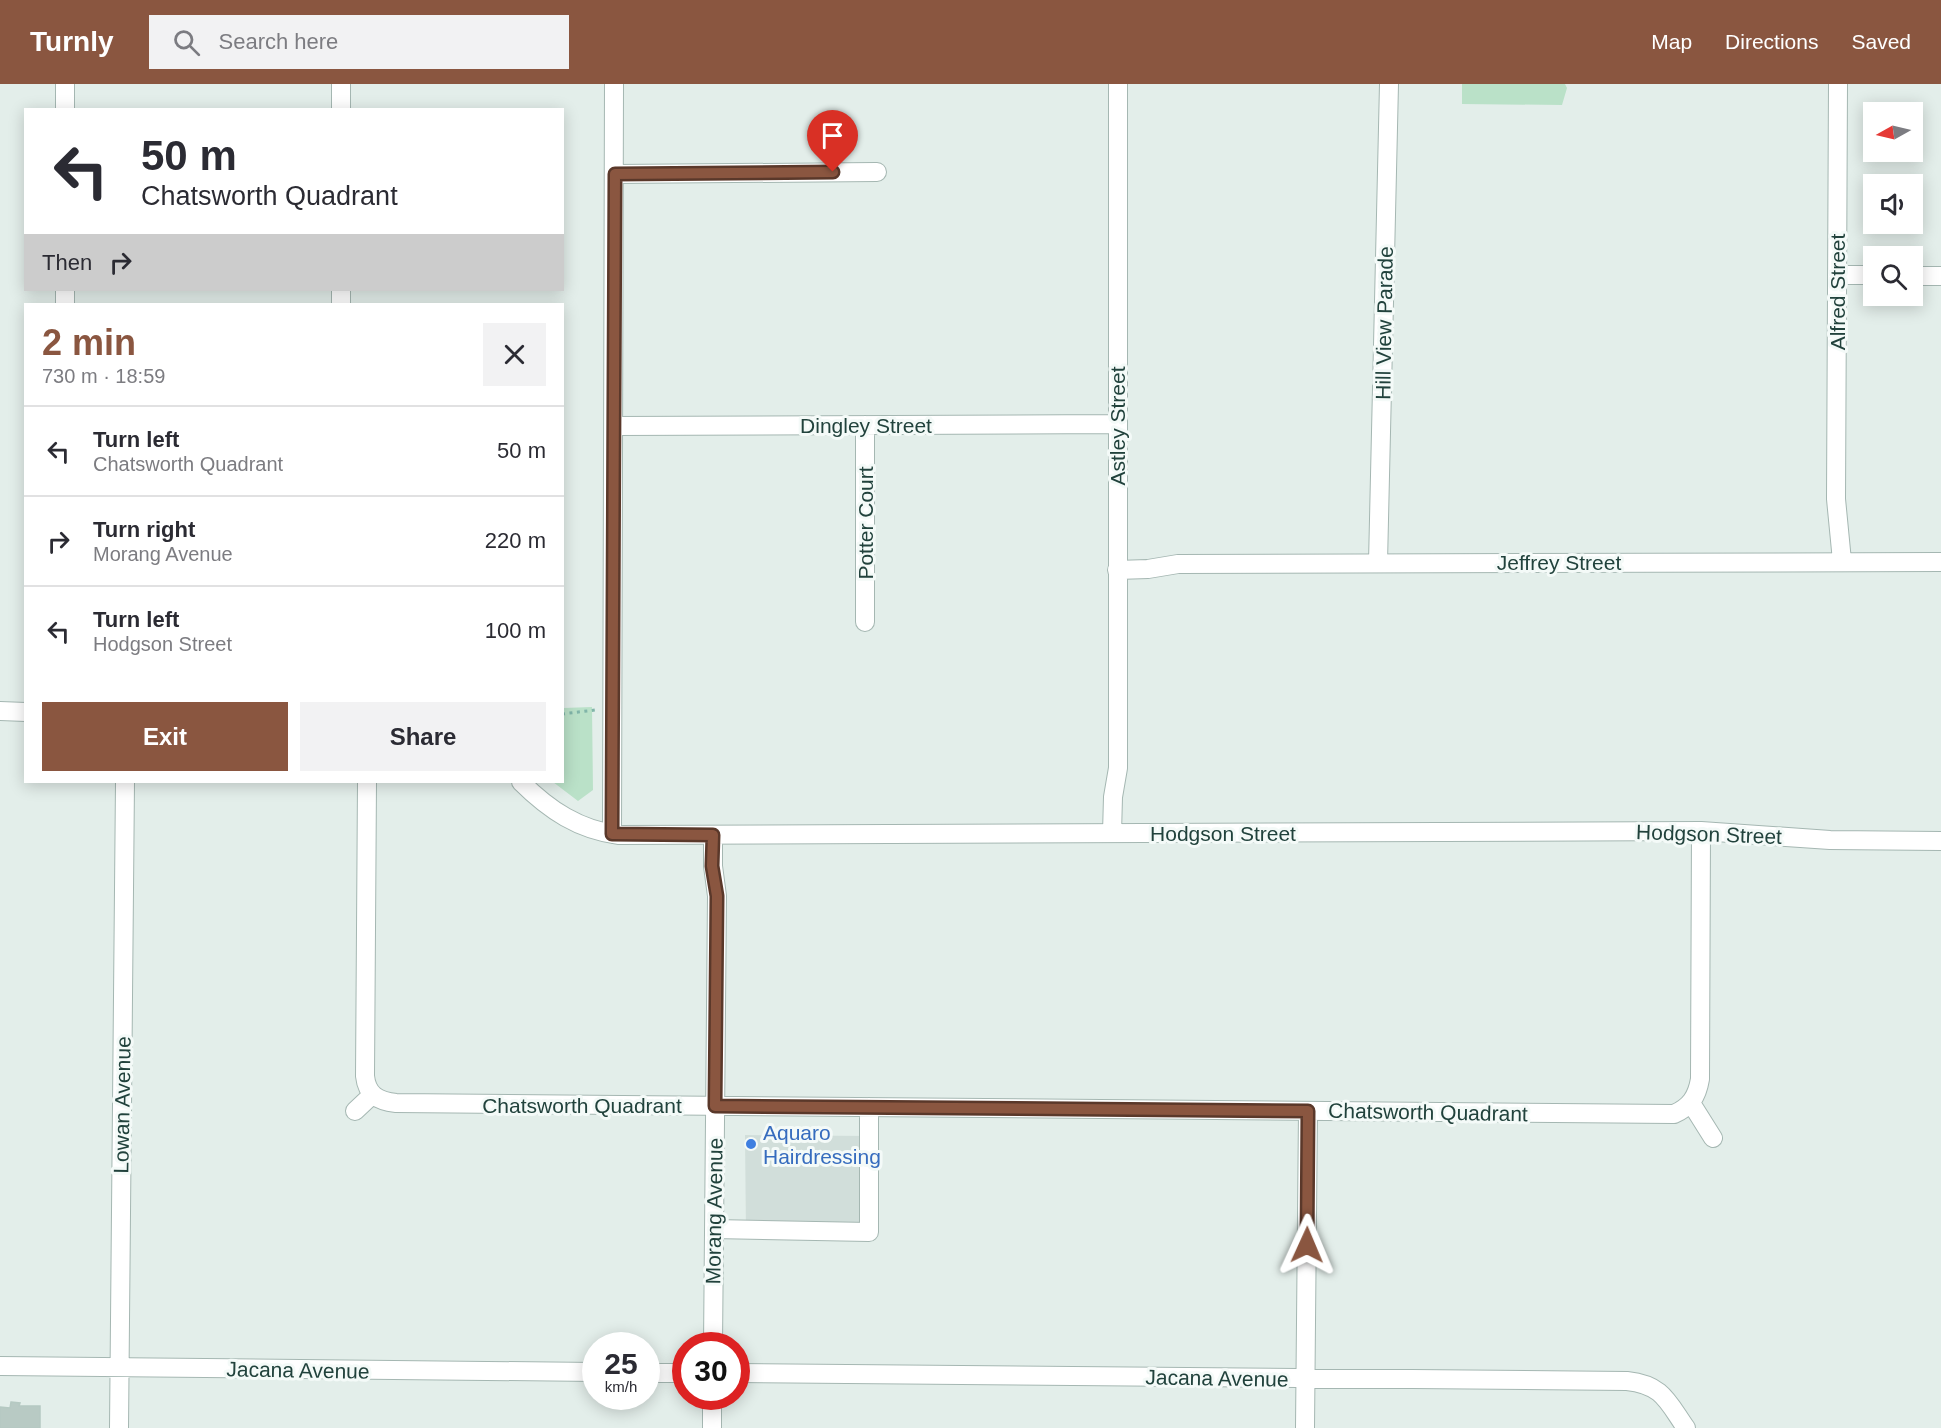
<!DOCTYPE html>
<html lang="en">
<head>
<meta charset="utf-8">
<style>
	:root { --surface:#fff; --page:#f2f2f3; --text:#2b2b33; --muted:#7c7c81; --line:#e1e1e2; --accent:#8a5640 }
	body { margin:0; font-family:Helvetica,sans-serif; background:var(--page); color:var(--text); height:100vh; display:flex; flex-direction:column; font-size:22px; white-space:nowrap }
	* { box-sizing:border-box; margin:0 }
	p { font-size:20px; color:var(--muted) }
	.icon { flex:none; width:33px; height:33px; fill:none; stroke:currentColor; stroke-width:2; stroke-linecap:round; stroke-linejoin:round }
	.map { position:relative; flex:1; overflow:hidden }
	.panel { position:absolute; left:24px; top:219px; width:540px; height:480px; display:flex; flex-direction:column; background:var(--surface); border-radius:0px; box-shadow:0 3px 15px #0003 }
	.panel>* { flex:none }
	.top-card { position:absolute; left:24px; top:24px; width:540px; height:183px; border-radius:0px; box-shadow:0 3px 15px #0003; background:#fff; color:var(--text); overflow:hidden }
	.needle { width:39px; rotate:262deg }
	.controls { position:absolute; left:1863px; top:18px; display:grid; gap:12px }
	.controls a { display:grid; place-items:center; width:60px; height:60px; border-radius:0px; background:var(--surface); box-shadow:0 3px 15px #0003; font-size:30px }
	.speed { position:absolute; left:582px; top:1248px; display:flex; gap:12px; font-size:30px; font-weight:700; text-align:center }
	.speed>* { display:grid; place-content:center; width:78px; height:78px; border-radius:50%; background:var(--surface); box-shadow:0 3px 15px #0003; line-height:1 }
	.speed small { font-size:15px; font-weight:400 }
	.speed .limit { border:9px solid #d22; background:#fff; color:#111 }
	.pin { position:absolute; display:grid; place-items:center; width:51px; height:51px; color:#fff; margin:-62px -26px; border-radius:50% 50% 50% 0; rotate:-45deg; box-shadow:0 0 6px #0007 }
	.pin .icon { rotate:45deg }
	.me { position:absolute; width:66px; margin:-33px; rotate:1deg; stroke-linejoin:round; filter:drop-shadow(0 0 4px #0008) }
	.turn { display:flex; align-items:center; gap:21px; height:126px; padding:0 18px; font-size:27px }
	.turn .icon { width:78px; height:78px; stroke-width:2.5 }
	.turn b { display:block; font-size:42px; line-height:51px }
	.then { display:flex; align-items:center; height:57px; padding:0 18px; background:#0003; gap:12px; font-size:22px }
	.round { display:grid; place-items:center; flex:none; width:63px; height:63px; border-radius:0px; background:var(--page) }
	.headline { display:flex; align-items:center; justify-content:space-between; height:102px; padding:0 18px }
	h1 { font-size:36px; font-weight:800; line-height:45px; color:var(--accent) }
	.action { display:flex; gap:12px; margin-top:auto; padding:12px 18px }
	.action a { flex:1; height:69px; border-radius:0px; background:var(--accent); color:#fff; font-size:24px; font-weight:800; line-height:69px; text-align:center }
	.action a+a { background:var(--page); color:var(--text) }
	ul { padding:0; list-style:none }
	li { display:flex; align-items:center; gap:18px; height:90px; padding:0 18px; border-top:2px solid var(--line) }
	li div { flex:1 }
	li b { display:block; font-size:22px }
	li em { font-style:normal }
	header { display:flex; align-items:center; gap:36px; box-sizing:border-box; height:84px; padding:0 30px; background:var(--accent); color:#fff }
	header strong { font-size:28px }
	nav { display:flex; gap:33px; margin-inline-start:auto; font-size:21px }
	.search { width:420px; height:54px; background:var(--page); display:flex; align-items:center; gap:15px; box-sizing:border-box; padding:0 21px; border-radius:0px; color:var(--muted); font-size:22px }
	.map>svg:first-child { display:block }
	.built { fill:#d1deda }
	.green { fill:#bae1c8 }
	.building { fill:#b8cac4; stroke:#b5c9c2; stroke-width:1.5 }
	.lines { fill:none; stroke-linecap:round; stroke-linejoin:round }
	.minor-casing { stroke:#a5b7b2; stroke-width:20 }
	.path { stroke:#81b5a9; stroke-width:3; stroke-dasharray:3 4.5; stroke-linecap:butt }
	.minor { stroke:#fff; stroke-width:18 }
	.route-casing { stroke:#5a382a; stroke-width:15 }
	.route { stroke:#8a5640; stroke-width:10 }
	.shop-dot { fill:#3f7fe0; stroke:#f4faf8; stroke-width:2 }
	.labels { text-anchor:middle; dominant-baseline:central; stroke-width:6; stroke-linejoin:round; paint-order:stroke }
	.street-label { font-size:21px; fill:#21423c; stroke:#f4faf8 }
	.shop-label { font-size:21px; fill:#366cbe; stroke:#f4faf8; text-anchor:start }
</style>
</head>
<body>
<header>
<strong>Turnly</strong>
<div class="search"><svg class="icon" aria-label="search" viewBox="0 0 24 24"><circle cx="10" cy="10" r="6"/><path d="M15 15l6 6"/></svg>Search here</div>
<nav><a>Map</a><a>Directions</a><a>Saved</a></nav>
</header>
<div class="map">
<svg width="1941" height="1344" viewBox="0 0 1941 1344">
	<rect width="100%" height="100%" fill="#e3eeea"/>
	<path class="built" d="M745,1051L873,1052V1151H746Z"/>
	<path class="green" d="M1462,0H1565L1567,4L1562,21L1462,20Z
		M592,623L593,706L578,717L553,698H562L563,624Z"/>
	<path class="building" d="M11,1318L20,1319L19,1322H40V1344H0V1323L10,1324Z"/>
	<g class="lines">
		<defs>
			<path id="minor" d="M65,0V26
				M1838,0L1836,415L1842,477
				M341,26V0
				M615,90L877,88
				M1837,191H1874
				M1912,192H1941
				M65,206V220
				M341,220V206
				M865,341V538
				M614,342L1117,340
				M1378,479L1389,0
				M1117,486L1148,485L1178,480L1941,478
				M0,627L26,628
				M367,698L365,992C367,1011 378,1017 396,1019L1674,1030C1690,1023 1697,1013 1700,995L1701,747
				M521,698C549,726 579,746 619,751L1701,747L1830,756L1941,757
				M1112,749L1113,713L1118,684V0
				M612,750L614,0
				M713,751V782L717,812L713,1262
				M1691,1019L1713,1054
				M355,1027L372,1011
				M714,1145L869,1148V1023
				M0,1282L596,1288
				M646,1289H686
				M736,1289L1627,1297C1663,1301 1667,1317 1686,1344
				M119,1344L125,698
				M712,1344V1312
				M1305,1344L1308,1027"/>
		</defs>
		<use href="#minor" class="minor-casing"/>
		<path class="path" d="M562,630L595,626"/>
		<use href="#minor" class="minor"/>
	</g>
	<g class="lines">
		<defs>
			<path id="route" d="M833,88L615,90L612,750L713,751L712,782L717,812L715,1022L1308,1027L1307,1161"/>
		</defs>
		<use href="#route" class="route-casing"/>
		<use href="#route" class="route"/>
	</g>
	<circle class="shop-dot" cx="751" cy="1060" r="6"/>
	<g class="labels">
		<g class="street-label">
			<text transform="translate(1837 208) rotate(-90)">Alfred Street</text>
			<text transform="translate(1384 239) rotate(-89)">Hill View Parade</text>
			<text x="866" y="341">Dingley Street</text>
			<text transform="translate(1117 342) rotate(-90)">Astley Street</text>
			<text transform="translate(865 439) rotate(-90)">Potter Court</text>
			<text x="1559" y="478">Jeffrey Street</text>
			<text x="1223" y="749">Hodgson Street</text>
			<text transform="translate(1709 750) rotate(2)">Hodgson Street</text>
			<text transform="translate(122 1021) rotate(-89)">Lowan Avenue</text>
			<text x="582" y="1021">Chatsworth Quadrant</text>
			<text transform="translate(1428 1028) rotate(1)">Chatsworth Quadrant</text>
			<text transform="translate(714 1127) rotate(-89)">Morang Avenue</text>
			<text transform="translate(298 1286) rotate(1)">Jacana Avenue</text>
			<text transform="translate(1217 1294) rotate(1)">Jacana Avenue</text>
		</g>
		<g class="shop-label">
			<text x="763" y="1048">Aquaro<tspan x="763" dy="24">Hairdressing</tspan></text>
		</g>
	</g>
</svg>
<div class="controls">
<a><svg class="needle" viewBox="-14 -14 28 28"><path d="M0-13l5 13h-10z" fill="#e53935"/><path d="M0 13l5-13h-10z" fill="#7c7c81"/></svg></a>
<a><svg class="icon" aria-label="sound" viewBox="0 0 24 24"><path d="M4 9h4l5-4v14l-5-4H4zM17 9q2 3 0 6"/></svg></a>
<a><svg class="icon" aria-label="search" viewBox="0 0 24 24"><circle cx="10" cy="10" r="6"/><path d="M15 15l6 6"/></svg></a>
</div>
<div class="speed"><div>25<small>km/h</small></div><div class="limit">30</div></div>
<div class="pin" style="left:833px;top:88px;background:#d93025"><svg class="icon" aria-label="arrive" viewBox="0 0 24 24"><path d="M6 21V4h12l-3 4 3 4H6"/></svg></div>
<svg class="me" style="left:1307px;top:1161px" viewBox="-20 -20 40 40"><path d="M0-17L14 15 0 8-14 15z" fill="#8a5640" stroke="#fff" stroke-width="4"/></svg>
<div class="top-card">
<div class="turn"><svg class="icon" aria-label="left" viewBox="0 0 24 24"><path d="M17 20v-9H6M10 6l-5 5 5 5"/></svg><div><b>50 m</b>Chatsworth Quadrant</div></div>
<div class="then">Then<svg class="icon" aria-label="right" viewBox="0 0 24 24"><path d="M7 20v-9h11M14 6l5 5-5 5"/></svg></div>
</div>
<section class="panel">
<div class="headline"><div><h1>2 min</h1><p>730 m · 18:59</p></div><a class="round"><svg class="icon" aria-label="close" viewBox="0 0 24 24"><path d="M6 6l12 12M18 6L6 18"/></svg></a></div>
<ul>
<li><svg class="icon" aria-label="left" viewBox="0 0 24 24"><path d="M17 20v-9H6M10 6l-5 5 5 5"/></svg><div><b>Turn left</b><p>Chatsworth Quadrant</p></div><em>50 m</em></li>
<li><svg class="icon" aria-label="right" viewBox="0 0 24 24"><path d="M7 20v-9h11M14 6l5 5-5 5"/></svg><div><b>Turn right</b><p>Morang Avenue</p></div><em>220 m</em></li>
<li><svg class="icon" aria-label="left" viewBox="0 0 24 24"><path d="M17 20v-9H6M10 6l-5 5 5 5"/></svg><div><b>Turn left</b><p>Hodgson Street</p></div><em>100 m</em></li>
</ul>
<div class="action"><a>Exit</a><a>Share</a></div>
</section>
</div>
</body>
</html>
